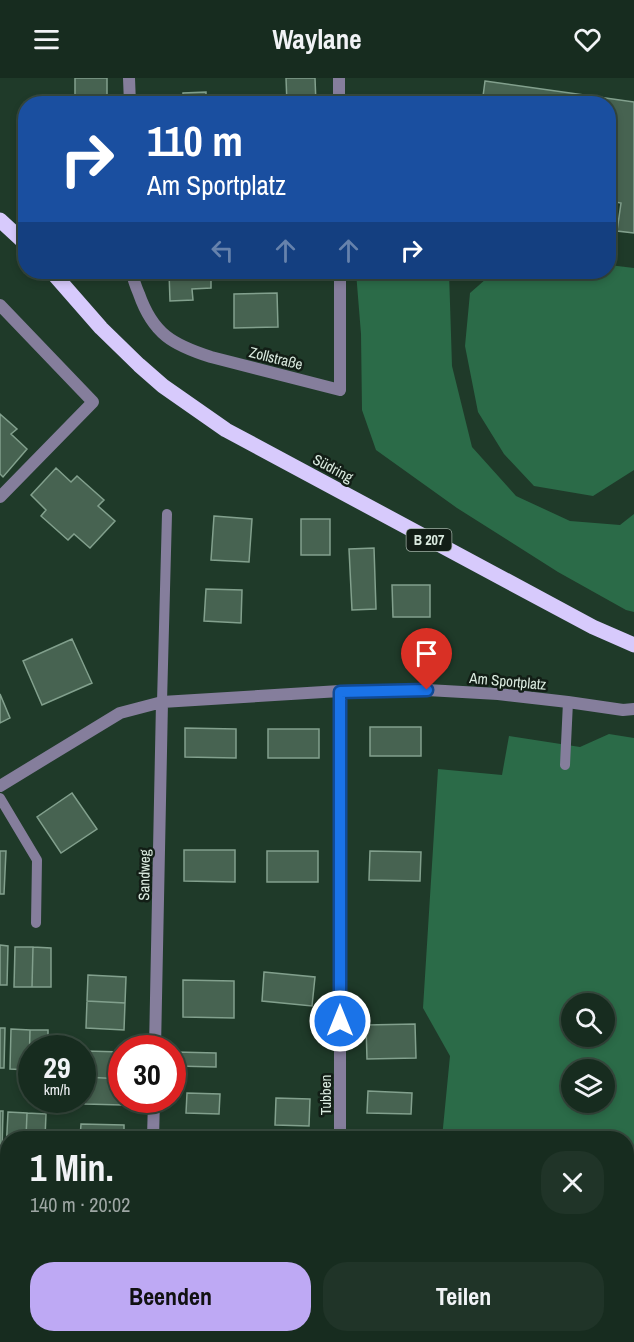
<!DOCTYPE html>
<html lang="de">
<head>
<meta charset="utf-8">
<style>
	:root { --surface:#172c1f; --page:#203428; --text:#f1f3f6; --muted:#9ea7a4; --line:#36483d; --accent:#bea9f4 }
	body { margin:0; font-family:"Archivo Narrow",sans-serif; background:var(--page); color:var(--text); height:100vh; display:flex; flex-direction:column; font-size:22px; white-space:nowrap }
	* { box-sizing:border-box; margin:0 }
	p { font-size:20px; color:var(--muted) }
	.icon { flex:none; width:33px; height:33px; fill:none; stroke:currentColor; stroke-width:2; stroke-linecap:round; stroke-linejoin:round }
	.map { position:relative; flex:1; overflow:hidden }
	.side { position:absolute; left:0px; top:1053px; width:634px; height:212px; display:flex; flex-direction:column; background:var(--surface); border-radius:24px 24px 0 0; box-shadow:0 3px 9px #0003,0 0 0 2px var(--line) }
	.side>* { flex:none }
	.banner { position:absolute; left:18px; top:18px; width:598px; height:183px; border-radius:24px; box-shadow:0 3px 9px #0003,0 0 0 2px var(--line); background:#1a4fa0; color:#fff; overflow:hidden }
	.controls { position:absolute; left:561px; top:915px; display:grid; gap:12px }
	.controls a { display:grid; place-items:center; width:54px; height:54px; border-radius:50%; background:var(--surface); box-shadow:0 3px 9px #0003,0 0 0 2px var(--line); font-size:30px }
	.speed { position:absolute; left:18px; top:957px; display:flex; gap:12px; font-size:30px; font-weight:700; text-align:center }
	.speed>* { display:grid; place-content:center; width:78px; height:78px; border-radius:50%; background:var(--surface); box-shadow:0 3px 9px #0003,0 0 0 2px var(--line); line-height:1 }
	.speed small { font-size:15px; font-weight:400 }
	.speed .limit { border:9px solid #d22; background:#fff; color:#111 }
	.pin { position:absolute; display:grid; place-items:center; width:51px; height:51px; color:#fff; margin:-62px -26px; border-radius:50% 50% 50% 0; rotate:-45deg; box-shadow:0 0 6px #0007 }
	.pin .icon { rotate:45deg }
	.me { position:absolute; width:66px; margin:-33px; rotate:0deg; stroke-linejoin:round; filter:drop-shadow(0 0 4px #0008) }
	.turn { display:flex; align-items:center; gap:21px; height:126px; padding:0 30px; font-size:27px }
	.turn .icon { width:78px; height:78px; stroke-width:2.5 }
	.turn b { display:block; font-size:42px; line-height:51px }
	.lanes { display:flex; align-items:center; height:57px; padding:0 30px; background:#0003; justify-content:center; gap:30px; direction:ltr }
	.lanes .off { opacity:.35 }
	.round { display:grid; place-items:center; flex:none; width:63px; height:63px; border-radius:24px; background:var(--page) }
	.head { display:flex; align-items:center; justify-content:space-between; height:102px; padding:0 30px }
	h1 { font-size:36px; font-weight:700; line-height:45px }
	.cta { display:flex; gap:12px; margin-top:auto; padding:12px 30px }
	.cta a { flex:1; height:69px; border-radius:24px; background:var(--accent); color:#111; font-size:24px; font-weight:700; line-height:69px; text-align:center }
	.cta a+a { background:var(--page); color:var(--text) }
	header { display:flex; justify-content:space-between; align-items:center; height:78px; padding:0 30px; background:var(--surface); font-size:27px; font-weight:700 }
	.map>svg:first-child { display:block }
	.green { fill:#2b6b48; fill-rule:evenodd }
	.building { fill:#476351; stroke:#82a08d; stroke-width:1.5 }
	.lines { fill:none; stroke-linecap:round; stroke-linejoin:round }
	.lane { stroke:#857e9c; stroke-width:10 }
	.street { stroke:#857e9c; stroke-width:12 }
	.primary { stroke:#d7cafc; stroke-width:15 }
	.route-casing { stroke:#114b97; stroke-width:15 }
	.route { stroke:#1a73e8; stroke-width:10 }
	.labels { text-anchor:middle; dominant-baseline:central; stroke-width:5; stroke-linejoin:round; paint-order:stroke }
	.shield { fill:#121e16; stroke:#9eada3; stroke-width:1.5 }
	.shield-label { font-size:14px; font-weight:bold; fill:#daeadf }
	.street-label { font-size:15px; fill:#daeadf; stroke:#121e16 }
</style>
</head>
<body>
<header><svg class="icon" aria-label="menu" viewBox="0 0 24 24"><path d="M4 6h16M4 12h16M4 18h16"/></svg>Waylane<svg class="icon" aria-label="heart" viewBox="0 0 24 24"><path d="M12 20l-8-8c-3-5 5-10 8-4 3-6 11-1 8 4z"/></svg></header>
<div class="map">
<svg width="634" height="1264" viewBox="0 0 634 1264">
	<rect width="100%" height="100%" fill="#1f3a29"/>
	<path class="green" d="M609,187L634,190V392L593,418L534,408L504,376L478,334L465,268L470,215L494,194H609Z
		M356,194H449L452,288L472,369L516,418L570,443L620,447L634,436V534L626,532L558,494L457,430L376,372L362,332L361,256Z
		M609,656L634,660V1264H441V1257H627V1060H442L450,978L423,930L438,691L502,697L509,658L580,669ZM572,926H604V958H572ZM572,992H604V1024H572Z"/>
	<path class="building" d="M75,0H107V26H75Z
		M286,0H315L316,26H287Z
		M485,3L634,24V155L617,153L621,125L615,124L617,111L609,110L610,80H616L617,72L609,71V26H482Z
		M206,14V26H183V15Z
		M169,194H211V210L192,211L193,222L170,223Z
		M277,215L278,249L234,250V216Z
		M0,336L17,351L11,356L27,371L3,399L0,396Z
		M56,390L71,404L77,398L104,422L98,428L115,443L90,470L74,456L68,462L41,438L46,432L31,417Z
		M214,438L252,441L249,484L211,482Z
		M301,441H330V477H301Z
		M374,470L376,531L352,532L349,471Z
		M392,507H430V539H393Z
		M206,511L242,512L241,545L204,543Z
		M72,561L92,605L42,627L23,583Z
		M0,616L10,640L0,645Z
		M370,649H421V678H370Z
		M185,650L236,651V680L185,679Z
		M268,651H319V680H268Z
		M72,715L97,751L61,775L37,739Z
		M184,772H235V804L184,803Z
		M0,773H6L4,816H0Z
		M267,773H318V804H267Z
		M370,773L421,774L420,803L369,802Z
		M0,867L8,868L7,907H0Z
		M15,869H33L32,909H14Z
		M33,869L51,870V909H32Z
		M264,894L315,899L312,928L262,923Z
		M88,897L126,899L125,925L87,923Z
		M183,902L234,903V940L183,939Z
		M87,923L125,925L124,952L86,950Z
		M415,946L416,980L367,981L366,947Z
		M0,950H5L4,990H0Z
		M11,951L30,952L29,992L10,991Z
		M30,952H48V970H32V992H29Z
		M86,973L122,974V1001L85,999Z
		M176,974L216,975V989L176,988Z
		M85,999L122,1001V1027L85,1026Z
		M368,1013L412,1015L411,1036L367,1035Z
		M187,1015L220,1016L219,1036L186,1035Z
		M276,1020L310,1021L309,1048L275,1047Z
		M0,1033H3L2,1073H0Z
		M8,1034L27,1035L26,1060H8V1074H6Z
		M27,1035L46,1036L45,1060H26Z
		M81,1046L124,1047V1060H80Z
		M0,1133H5L4,1152H0Z"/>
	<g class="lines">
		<path class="lane" d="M162,624L167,436
			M565,687L568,624
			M0,720L37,782L36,845"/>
		<path class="street" d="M129,0L130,26
			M339,0V26
			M132,194C133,201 136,209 139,216C153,256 173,267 211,279L340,312V194
			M0,227L93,324L0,419
			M340,613V1060
			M0,708L120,635L162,624L340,613L427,612L498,616L568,624L623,632L634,631
			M155,970L162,624
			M153,1060L154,1022
			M0,1117H8
			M148,1264V1257
			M333,1264V1257"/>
		<path class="primary" d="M0,142L26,166
			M52,194L101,250L139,287L163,308L226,352L593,549L634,567"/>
	</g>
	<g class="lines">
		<defs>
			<path id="route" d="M340,943V614L427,612"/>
		</defs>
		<use href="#route" class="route-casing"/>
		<use href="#route" class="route"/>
	</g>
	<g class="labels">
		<rect class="shield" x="406.5" y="451" width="45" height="22" rx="4.5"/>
		<g class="shield-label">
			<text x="429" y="462">B 207</text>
		</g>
		<g class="street-label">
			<text transform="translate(276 280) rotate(14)">Zollstraße</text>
			<text transform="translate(333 390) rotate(28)">Südring</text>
			<text transform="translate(508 603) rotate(5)">Am Sportplatz</text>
			<text transform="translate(144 797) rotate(-89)">Sandweg</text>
			<text transform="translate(325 1017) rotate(-90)">Tubben</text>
		</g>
	</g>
</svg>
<div class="controls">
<a><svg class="icon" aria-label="search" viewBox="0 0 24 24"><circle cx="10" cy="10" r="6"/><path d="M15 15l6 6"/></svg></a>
<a><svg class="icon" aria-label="layers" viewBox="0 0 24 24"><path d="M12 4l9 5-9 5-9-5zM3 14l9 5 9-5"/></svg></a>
</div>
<div class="speed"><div>29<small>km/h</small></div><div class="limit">30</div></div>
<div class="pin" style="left:427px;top:612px;background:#d93025"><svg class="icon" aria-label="arrive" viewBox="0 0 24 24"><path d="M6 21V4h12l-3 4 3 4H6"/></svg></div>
<svg class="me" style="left:340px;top:943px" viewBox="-20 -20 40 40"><circle r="17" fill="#1a73e8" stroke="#fff" stroke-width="3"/><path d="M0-11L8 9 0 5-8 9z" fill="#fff"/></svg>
<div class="banner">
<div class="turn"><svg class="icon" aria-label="right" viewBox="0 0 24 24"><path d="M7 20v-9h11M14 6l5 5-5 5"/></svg><div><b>110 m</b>Am Sportplatz</div></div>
<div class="lanes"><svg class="icon off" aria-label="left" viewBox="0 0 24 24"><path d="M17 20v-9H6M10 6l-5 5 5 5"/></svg><svg class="icon off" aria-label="ahead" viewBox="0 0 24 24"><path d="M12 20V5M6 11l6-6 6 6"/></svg><svg class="icon off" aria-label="ahead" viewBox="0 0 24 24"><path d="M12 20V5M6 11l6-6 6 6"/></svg><svg class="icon" aria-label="right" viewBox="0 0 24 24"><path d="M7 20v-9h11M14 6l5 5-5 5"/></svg></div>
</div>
<section class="side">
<div class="head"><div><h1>1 Min.</h1><p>140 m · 20:02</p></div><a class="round"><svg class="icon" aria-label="close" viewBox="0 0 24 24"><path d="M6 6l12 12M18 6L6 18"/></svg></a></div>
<div class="cta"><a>Beenden</a><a>Teilen</a></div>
</section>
</div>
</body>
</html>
